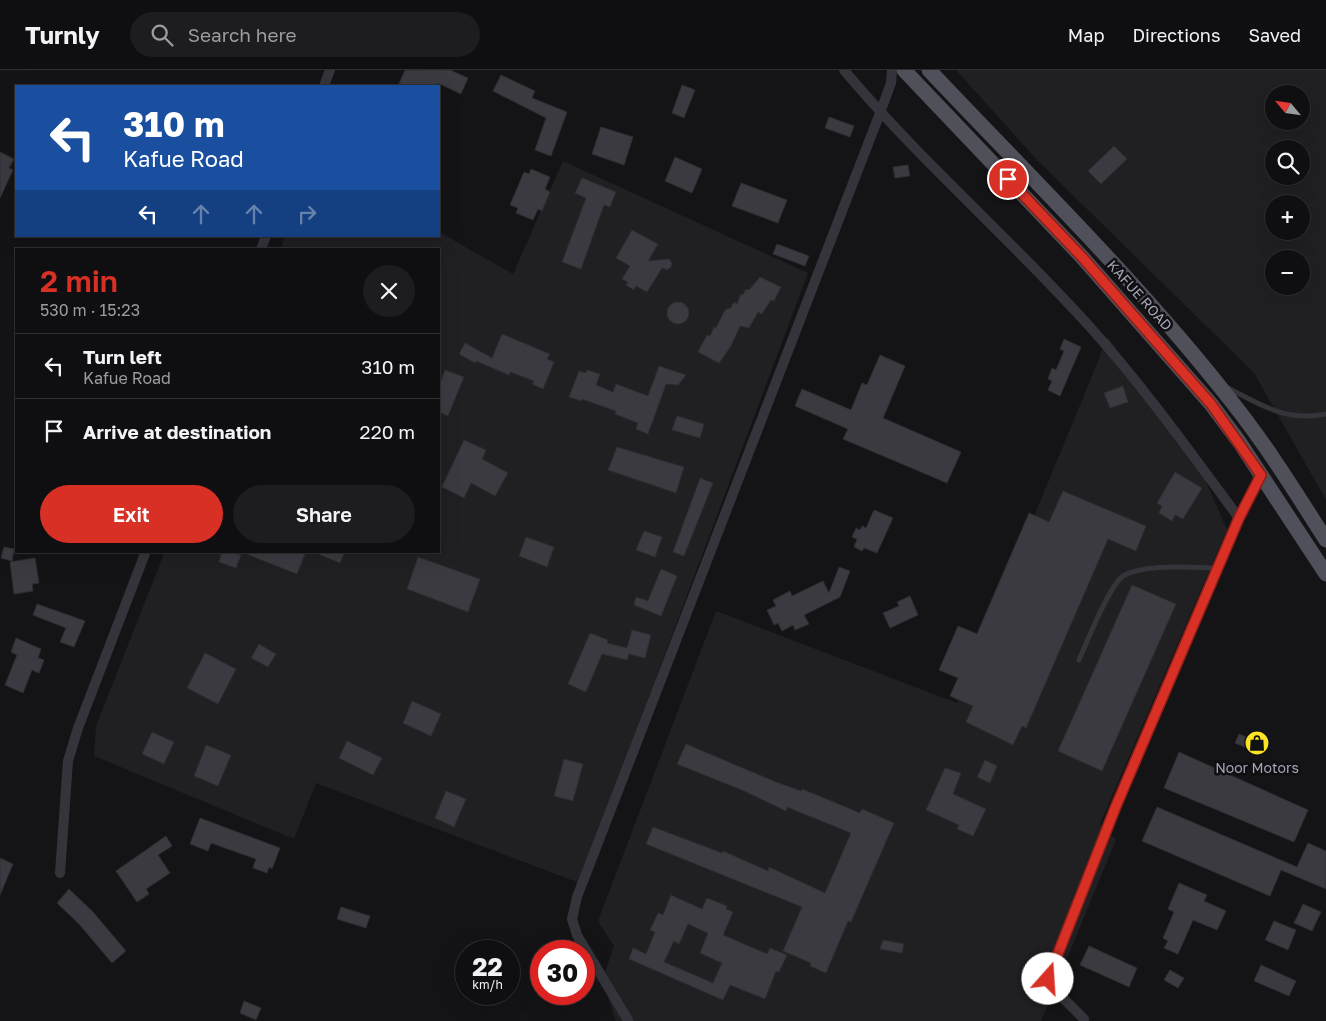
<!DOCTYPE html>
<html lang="en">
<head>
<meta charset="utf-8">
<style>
	:root { --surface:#0f0e10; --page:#1d1c1e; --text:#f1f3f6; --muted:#9b9c9f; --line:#2f2e30; --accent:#d93025 }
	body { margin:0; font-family:"Golos Text",sans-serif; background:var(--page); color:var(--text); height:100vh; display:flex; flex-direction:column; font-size:19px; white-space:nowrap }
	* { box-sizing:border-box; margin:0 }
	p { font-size:16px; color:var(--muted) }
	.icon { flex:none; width:28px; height:28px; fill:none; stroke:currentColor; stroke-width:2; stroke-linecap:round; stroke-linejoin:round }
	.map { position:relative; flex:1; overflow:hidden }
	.side { position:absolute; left:15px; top:178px; width:425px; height:305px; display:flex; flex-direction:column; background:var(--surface); border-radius:0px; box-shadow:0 5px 20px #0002,0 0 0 1px var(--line) }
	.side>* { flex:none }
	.guide { position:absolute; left:15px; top:15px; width:425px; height:152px; border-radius:0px; box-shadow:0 5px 20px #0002,0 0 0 1px var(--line); background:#1a4fa0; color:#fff; overflow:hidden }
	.needle { width:32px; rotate:299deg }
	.fabs { position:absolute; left:1265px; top:15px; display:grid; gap:10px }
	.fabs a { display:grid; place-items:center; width:45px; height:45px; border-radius:50%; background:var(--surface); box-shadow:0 5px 20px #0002,0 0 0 1px var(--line); font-size:25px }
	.speed { position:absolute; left:455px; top:870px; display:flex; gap:10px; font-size:25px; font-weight:700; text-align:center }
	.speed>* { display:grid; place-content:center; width:65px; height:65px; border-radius:50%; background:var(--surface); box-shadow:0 5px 20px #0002,0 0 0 1px var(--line); line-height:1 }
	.speed small { font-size:12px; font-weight:400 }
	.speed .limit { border:8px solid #d22; background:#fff; color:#111 }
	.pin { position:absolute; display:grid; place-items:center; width:42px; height:42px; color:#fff; margin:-21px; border:2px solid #fff; border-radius:50%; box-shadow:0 1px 5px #0007 }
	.me { position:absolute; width:55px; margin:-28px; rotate:19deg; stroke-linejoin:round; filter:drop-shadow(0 0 4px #0008) }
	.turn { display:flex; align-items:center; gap:18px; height:105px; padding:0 25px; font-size:22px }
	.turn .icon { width:65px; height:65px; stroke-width:2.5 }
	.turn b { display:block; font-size:35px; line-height:42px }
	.lanes { display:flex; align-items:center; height:48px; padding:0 25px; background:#0003; justify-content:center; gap:25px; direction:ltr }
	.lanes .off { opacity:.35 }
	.round { display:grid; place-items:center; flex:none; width:52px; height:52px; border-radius:26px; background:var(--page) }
	.overview { display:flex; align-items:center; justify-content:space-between; height:85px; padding:0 25px }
	h1 { font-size:30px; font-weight:600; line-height:38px; color:var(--accent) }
	.primary-button { display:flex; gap:10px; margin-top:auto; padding:10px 25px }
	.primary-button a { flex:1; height:58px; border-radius:30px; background:var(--accent); color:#fff; font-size:20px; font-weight:600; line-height:58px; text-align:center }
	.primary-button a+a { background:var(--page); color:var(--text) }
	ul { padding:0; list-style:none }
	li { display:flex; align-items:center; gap:15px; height:65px; padding:0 25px; border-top:1px solid var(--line) }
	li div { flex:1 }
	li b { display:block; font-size:19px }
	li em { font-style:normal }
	header { display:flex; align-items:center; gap:30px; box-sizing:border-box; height:70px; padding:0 25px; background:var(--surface); border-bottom:1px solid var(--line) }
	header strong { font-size:24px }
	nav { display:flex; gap:28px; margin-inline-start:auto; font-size:18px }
	.search { width:350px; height:45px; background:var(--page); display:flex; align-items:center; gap:12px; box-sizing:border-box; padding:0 18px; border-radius:28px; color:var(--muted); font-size:19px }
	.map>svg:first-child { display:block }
	.built { fill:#201f22; fill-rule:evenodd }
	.building { fill:#3b3a40; stroke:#2e2d32; fill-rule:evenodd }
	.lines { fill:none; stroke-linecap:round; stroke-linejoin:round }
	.service { stroke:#35343b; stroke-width:5 }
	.minor { stroke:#35343b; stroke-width:10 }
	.primary { stroke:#50505a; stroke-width:15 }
	.route-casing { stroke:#8d1f18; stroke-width:12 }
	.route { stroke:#d93025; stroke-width:9 }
	.labels { text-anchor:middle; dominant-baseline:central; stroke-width:5; stroke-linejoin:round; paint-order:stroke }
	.street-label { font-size:14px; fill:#a4a6b7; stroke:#0f0e10 }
	.poi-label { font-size:14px; fill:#a4a6b7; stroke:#0f0e10 }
</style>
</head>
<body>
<header>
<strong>Turnly</strong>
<div class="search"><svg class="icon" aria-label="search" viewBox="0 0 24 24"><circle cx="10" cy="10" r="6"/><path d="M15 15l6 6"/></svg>Search here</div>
<nav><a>Map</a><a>Directions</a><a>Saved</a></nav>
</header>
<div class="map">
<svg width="1326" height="951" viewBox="0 0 1326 951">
	<rect width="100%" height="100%" fill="#141315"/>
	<path class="built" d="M956,0H1326V430L1254,303L1038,91ZM1274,24H1301V51H1274ZM1274,79H1301V106H1274ZM1274,134H1301V161H1274ZM1274,189H1301V216H1274Z
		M563,91L808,203L579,813L316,713L294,769L94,686L96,656L165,481H439V179H281L285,166H439V162L513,204Z
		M1108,267L1203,404L1227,460L1100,754L1116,770L1041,951H616L602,910L614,876L598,851L716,541L957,633Z"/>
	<path class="building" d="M405,0H450L468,8L461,24L438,13L436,16H398Z
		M501,5L535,21L532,28L567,42L551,86L535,80L546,48L493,21Z
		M682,15L695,20L684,48L672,43Z
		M829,47L854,56L850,67L825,58Z
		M601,57L633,67L624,95L592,84Z
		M1114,76L1127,89L1101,114L1088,101Z
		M0,82L14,89L9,98L13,100L0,128Z
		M675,87L702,99L692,123L665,111Z
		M908,95L910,106L895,108L893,97Z
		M531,99L550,107L545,119L550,122L542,141L538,139L533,150L516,143L518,138L510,135L524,102L529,104Z
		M582,108L616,122L610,137L604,135L581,199L562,192L586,128L575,123Z
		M741,113L787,130L778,153L732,136Z
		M632,160L658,174L648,191L669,189L672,193L671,197L667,200L662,198L647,222L636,216L634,220L626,215L628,212L622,209L630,196L616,188Z
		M777,174L809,186L805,196L773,184Z
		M760,207L781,217L774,231L771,230L762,244L758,242L749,258L740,256L731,276L719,293L698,282L707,265L710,266L714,257L716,258L725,240L729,238L730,239L734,232L737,234L741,224L743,225L746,219L749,220Z
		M667 243a11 11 0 1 1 22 0a11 11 0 1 1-22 0Z
		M502,264L550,284L547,289L554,292L543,319L532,314L534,311L510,302L509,305L476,291L475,293L459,284L465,273L492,288Z
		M1064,269L1081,277L1060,326L1048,320L1052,311L1048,309L1052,298L1056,300L1064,281L1060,279Z
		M880,285L905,296L883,348L961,382L947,413L843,369L848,359L795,336L802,319L851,340L862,313L867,315Z
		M659,296L686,305L678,315L666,314L648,364L636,359L638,353L615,344L616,341L582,329L581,331L569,327L579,301L586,303L587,300L600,304L596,315L613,322L616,314L648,326Z
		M445,300L464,307L448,346L439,342V316Z
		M1123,316L1128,332L1110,338L1104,323Z
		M677,346L704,354L700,368L672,360Z
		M464,370L486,380L482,389L508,403L495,426L471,413L464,428L442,417Z
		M617,377L684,397L676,423L608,400Z
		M1175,402L1202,418L1183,449L1175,445L1172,451L1159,443L1162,436L1157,433Z
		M700,408L713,413L684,486L673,482Z
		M1063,421L1146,456L1136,481L1108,469L1026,658L1022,656L1013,675L966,652L973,636L950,626L958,608L939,600L958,556L977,564L1029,443L1049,452Z
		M874,440L893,448L877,483L864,478L862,481L854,477L857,469L852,467L856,458L860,460L862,456L866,458Z
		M644,461L662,467L655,487L636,480Z
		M526,467L554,477L547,497L519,486Z
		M4,477L14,479L12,491L1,488Z
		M222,481L241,485L236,498L219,492Z
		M297,481L305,484L297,504L241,482Z
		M311,481H345L340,493Z
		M418,487L480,509L468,542L407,519Z
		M35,488L39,513L32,514L33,521L14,524L10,492Z
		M839,497L850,501L840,527L804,545L809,554L795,560L793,555L782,561L778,553L774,555L767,540L776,536L773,530L790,521L792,526L823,511L829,523Z
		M661,499L677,506L661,546L634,535L636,527L648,531Z
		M1132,515L1176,534L1102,701L1058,681Z
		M910,526L918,545L890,558L883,543L899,536L897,532Z
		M37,534L85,551L74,577L60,572L66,558L33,545Z
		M632,560L651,565L645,588L629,584L627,590L602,584L586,622L568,614L590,563L608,570L607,573L627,578Z
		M16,568L41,579L38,588L44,590L39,603L32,600L23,623L5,615L17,585L11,582Z
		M259,574L276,584L268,597L251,588Z
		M205,583L236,599L218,634L187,618Z
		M412,631L441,644L431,666L403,653Z
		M152,662L174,672L164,694L142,684Z
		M1239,664L1265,675L1261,684L1235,673Z
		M347,671L382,688L373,705L339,688Z
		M686,674L776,712L801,721L802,719L860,743L862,739L894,753L851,852L848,851L826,903L810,896L811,893L783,881L802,837L646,774L653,757L722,783L723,781L768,801L769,797L825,823L851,763L787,737L786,741L742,720L677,694Z
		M206,675L231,685L218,716L194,706Z
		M1179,682L1308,740L1294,772L1164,718Z
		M564,689L583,694L573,731L554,726Z
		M985,690L997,696L990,713L977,707Z
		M945,698L961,703L953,724L986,739L973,766L957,759L959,755L926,740Z
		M446,721L466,729L454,757L435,748Z
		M1157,737L1297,797L1308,773L1326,781V819L1281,800L1270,826L1142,771Z
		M200,748L280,778L272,799L269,797L267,803L253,798L256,789L211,773L208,781L190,774Z
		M166,766L172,776L158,785L170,803L146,819L149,824L137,832L116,801Z
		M0,788L13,794L0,825Z
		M1179,813L1207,825L1204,831L1226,841L1217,860L1193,850L1178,884L1164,878L1168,871L1163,868L1174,842L1168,839Z
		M69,819L93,842L126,881L112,893L79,854L57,833Z
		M671,825L702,839L707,828L727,836L726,839L733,842L723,865L767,884L770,878L787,885L779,902L776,901L765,929L730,915L723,930L629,889L633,878L646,884L655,862L650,860L658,843L663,845ZM688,854L708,863L700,883L722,893L713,913L664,892L674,871L679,874Z
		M1303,834L1321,842L1312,861L1294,853Z
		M341,837L370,846L366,858L337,849Z
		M1274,851L1296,860L1288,880L1265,870Z
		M883,870L904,874L902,883L880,879Z
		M1089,876L1137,898L1129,917L1080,895Z
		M1261,895L1296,911L1289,926L1254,911Z
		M1170,900L1184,908L1178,918L1164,910Z
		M244,931L261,938L256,950L240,943Z"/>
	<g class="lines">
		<path class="service" d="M1228,318C1261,335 1286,352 1326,344
			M1079,590C1087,572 1109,516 1123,506C1146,493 1192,498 1218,498"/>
		<path class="minor" d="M844,0C920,91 1011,169 1090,257C1144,317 1191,383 1239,448
			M324,16L330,0
			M261,179L266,166
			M60,803L68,691L78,658L146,481
			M1084,949L1051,916L1049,904L1116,736L1239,448L1261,405
			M628,950L577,865L572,849L577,827L880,43L891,13L892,0"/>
		<path class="primary" d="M904,0L1082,187L1211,334L1240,373L1326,504
			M929,0C1031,108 1141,215 1232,332C1267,376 1296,423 1326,470"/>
	</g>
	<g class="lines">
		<defs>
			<path id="route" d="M1008,109L1082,187L1211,334L1261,405L1239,448L1116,736L1048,909"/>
		</defs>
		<use href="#route" class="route-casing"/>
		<use href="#route" class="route"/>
	</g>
	<defs>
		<symbol id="shop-disc" viewBox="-11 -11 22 22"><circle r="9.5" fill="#fce325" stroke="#0f0e10"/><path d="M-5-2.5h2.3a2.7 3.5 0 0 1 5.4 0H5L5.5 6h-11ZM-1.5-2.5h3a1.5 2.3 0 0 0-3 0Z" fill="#111"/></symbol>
	</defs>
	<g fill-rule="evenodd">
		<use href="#shop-disc" x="1243" y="659" width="28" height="28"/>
	</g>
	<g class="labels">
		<g class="street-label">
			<text transform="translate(1140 225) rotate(48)">KAFUE ROAD</text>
		</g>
		<g class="poi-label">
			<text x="1257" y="697">Noor Motors</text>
		</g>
	</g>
</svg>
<div class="fabs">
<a><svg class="needle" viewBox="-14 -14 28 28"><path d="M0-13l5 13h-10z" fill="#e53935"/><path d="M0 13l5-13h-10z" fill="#9b9c9f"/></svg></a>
<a><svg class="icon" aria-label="search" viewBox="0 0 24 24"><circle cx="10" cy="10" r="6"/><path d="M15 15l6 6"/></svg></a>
<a>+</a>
<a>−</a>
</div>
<div class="speed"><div>22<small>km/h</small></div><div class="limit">30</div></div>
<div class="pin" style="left:1008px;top:109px;background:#d93025"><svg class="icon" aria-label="arrive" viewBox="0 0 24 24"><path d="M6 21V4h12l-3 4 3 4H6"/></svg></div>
<svg class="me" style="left:1048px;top:909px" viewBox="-20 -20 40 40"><circle r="19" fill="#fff"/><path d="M0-13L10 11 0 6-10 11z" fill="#d93025"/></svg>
<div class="guide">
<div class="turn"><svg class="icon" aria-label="left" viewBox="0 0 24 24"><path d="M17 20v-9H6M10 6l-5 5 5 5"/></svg><div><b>310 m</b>Kafue Road</div></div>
<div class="lanes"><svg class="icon" aria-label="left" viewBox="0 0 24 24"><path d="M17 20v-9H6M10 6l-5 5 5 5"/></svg><svg class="icon off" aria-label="ahead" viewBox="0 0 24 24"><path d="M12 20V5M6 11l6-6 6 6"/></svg><svg class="icon off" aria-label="ahead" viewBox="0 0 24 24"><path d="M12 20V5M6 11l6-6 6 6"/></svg><svg class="icon off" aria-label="right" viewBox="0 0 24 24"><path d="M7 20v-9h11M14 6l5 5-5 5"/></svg></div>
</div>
<section class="side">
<div class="overview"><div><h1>2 min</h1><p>530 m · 15:23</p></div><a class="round"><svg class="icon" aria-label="close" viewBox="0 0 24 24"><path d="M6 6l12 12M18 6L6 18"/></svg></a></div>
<ul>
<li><svg class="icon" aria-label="left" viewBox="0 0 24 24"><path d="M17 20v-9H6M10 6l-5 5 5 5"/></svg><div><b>Turn left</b><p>Kafue Road</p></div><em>310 m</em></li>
<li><svg class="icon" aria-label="arrive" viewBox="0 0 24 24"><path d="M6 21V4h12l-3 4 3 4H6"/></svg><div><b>Arrive at destination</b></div><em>220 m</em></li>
</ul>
<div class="primary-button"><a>Exit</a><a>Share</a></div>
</section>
</div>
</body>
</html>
